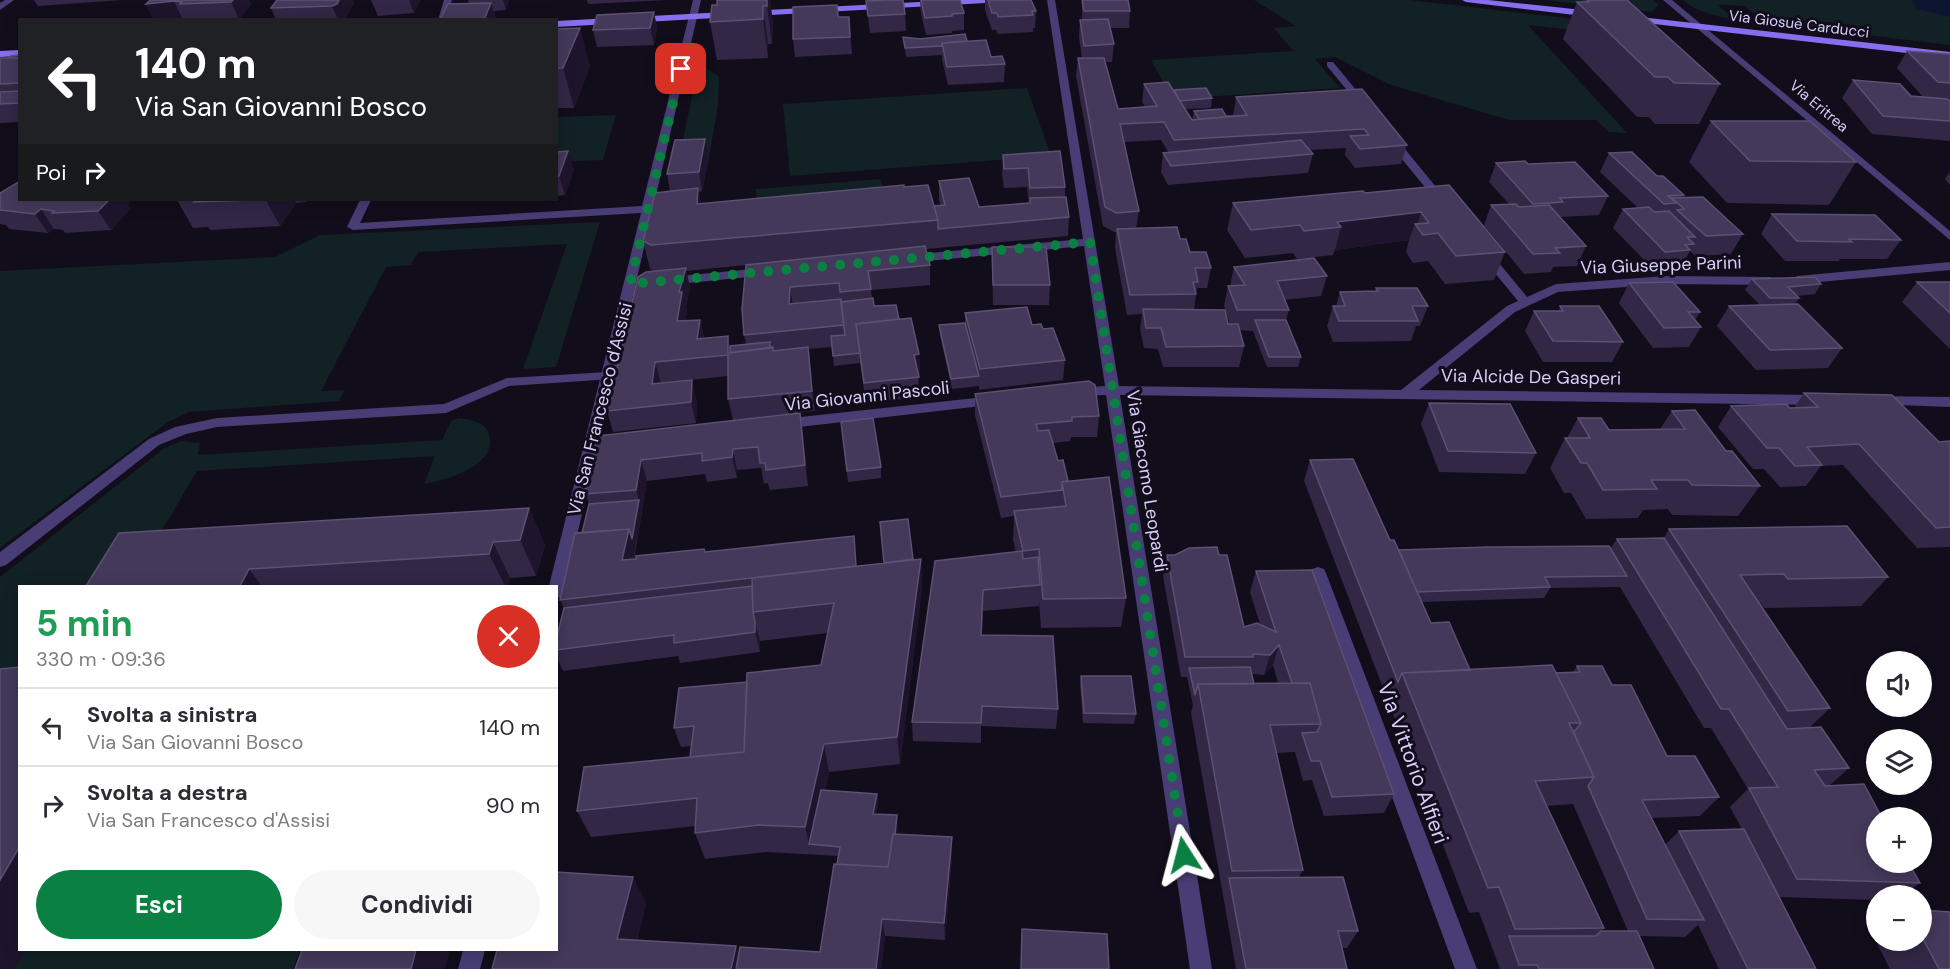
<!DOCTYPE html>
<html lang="it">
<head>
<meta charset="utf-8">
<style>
	:root { --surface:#fff; --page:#f7f7f7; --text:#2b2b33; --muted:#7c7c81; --line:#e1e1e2; --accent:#0b8043 }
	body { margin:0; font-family:"DM Sans",sans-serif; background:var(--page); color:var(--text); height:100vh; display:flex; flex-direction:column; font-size:22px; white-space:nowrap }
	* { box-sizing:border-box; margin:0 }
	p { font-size:20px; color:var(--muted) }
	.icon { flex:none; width:33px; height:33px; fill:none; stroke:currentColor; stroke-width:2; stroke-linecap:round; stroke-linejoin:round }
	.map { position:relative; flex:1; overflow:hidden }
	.sheet { position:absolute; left:18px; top:585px; width:540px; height:366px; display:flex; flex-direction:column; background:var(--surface); border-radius:0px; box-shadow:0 3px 15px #0003 }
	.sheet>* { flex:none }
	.top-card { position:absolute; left:18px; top:18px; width:540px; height:183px; border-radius:0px; box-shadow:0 3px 15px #0003; background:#202124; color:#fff; overflow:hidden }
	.controls { position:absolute; left:1866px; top:651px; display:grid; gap:12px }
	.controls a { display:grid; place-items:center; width:66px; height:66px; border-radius:50%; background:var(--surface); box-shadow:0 3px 15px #0003; font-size:30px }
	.pin { position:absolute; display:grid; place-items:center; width:51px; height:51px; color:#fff; margin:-26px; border-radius:12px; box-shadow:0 3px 9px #0006 }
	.me { position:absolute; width:66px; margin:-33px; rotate:351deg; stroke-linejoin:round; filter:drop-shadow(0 0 4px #0008) }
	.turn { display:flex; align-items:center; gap:21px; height:126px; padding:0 18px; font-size:27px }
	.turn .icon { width:78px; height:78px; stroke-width:2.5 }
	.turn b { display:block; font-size:42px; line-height:51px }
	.then { display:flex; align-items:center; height:57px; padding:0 18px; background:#0003; gap:12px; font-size:22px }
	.round { display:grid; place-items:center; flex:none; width:63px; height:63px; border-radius:32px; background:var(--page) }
	.summary { display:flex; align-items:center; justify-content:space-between; height:102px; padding:0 18px }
	h1 { font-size:36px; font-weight:700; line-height:45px; color:#1e9e55 }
	.cta { display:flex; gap:12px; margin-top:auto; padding:12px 18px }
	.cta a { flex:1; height:69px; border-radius:36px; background:var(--accent); color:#fff; font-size:24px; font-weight:700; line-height:69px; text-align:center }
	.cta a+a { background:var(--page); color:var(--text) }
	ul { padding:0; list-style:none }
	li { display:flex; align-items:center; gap:18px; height:78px; padding:0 18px; border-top:2px solid var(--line) }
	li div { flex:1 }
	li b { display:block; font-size:22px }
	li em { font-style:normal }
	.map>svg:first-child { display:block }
	.green { fill:#112124 }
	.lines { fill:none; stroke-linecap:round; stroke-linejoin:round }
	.river { fill:#0d1533; fill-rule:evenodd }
	.lane { fill:#483d74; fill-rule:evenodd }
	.street { fill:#483d74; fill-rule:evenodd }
	.secondary { fill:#866fee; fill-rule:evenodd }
	.wall { fill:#332746; fill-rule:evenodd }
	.shaded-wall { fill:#1e152d }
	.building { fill:#44395a; stroke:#5c5073; stroke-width:1.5 }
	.route { stroke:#0b8043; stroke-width:10; stroke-dasharray:0 18 }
	.labels { text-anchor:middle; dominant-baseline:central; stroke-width:6; stroke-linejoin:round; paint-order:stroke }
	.far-street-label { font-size:15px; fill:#d9cdf9; stroke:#120d1b }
	.street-label { font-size:18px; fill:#d9cdf9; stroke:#120d1b }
	.near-street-label { font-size:21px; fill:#d9cdf9; stroke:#120d1b }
</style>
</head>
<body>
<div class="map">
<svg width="1950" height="969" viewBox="0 0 1950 969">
	<rect width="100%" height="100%" fill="#120d1b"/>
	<path class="green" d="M1254,0H1410L1616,24L1630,36L1528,25L1627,133L1609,132L1596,120H1509L1391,85L1335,57L1315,59L1340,88L1172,99L1151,60L1293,51L1274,28L1296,26Z
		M1545,0H1653L1659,5L1651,12Z
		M1682,0H1913L1950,10V45L1766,23L1744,6L1718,5L1735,19C1715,17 1698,12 1682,0Z
		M698,67H705L719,77L718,106L709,157L679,159Z
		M1027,88L1051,156L790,176L783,104Z
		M616,115L603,160L557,162V117Z
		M881,179L887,214L758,225L756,189Z
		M600,222L556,367L523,369L567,244L418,252L411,265L386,267L321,391L345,390L339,401L189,412L168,422L0,548V271L275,257L320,235Z
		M458,418C471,420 485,421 489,435C498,466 446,480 424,484L435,456L197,471L129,586H20L19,705L0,707V577L163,449L181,441L200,443L198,455L442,440L451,421Z
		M25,950H300L293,969H15Z"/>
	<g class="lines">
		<path class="river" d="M1911,0H1950V17L1917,9Z"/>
		<path class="lane" d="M5,0H14L0,10V3Z
			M607,372L612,373L614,376L612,379L509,386L446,413L217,427L186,434L159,445L6,565L0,567V552L149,439L175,427L217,418L444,404L507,378Z"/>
		<path class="street" d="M444,0H452L446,20H438Z
			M693,0H701L600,439L615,437L622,442L620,445L597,449L564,592L562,597L556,598V586H549L641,213L353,230L347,227L360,200H371L360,223L642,206Z
			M1047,0H1055L1119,386L1401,390L1507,306L1518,301L1480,255L1486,251L1490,252L1527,297L1556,284L1667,276L1770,277L1776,281L1770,285L1667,284L1558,292L1515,312L1419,390L1818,395L1825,400L1818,405L1120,395L1212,969H1190L1106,395L1077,396L1070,392L1077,388L1105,386L1084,246L907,263L901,259L907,255L1083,239Z
			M1663,0H1672L1950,231V240Z
			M1327,62H1333L1366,102V106H1360L1327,66Z
			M1387,137H1395L1446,199V203H1438L1387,141Z
			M1950,262V270L1797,284L1791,280L1797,276Z
			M764,268L768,269V275L668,285L662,281L668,277Z
			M994,396L999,398L1001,401L999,404L782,429L775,424L782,419Z
			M1878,396L1950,397V407L1873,404L1871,401L1873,398Z
			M1318,567L1324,569L1326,573L1477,969H1455L1310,573L1312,569Z
			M463,950H485L480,969H458Z"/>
		<path class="secondary" d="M957,0H1007L1003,2L556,27V21Z
			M1462,0H1488L1592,11L1596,14L1592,17L1466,2Z
			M1631,16L1950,52V58L1628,21V17Z
			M20,50V56L0,57V51Z"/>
	</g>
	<path class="wall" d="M34,0H123L38,6Z
		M150,0H249L251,5L239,19L187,20V18H182L154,20L146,4Z
		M277,0H353L354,3L345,20H276L271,8Z
		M371,0H420L414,13L378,16Z
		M468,0H509L506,10L494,11L496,20H440L469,4Z
		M587,0H668L588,4Z
		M770,0L773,24L772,44H768V58L717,60L710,22L717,5Z
		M920,0H960L964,13V30L952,31V33L926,35L921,14Z
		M985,0H1031L1036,11L1035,28H1033V32L998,34L996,30H992L985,10Z
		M1082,0L1130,11L1129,28H1110L1114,44L1112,62H1105L1118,109L1145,107L1142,102L1144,84L1212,98L1211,108L1186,109L1192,120L1194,111L1226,116H1233L1236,97L1362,89L1407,145L1401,164L1355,168L1345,155L1346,148L1310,150L1313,154L1308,173L1168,185L1161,172L1163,153L1168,152L1161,140L1124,142L1139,211L1136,228L1180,239L1190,252L1211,268L1207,288H1197L1194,310L1230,324L1224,306L1228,286H1230L1234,267L1327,276L1321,296L1284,300L1289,310L1286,320L1301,357L1298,367H1267L1253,331L1239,330L1244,346L1239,367H1163L1158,349L1144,348L1140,329L1142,314L1127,315L1115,248L1116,232H1114L1103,226L1076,76L1078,58H1082L1079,37L1080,20H1082Z
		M1583,0H1627L1720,84L1699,124H1655L1649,117H1637L1563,39L1577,2H1582Z
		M866,1L905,14L906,31L870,33Z
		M654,12L657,29L654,45L597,47L593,30Z
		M849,17L852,54L795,57L793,39Z
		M556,29L590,66L574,108H556Z
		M903,37L967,41L1005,64L1004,82L948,85L942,60V55L906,57Z
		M1907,51L1950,54V141L1872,134L1842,98L1853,80L1911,96L1923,97L1897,68Z
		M20,55V122L0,123V58H8Z
		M1711,121L1856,162L1829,205L1727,203L1689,162Z
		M705,139L709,157L702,191L698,192L701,204L904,187L934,206H941L939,200V181L979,207L1029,203L1027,187L1004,188L1002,174L1003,155L1065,187V197L1069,217L1068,236L926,249L930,265V285L871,290L872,298L874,306L899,319L919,354L920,375H918L920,397L866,403L860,363L834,366L832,347L808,349L815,411L733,420L728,399V376L661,383L697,401L696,423L613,432L607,411L654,271L650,269L643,241L670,191L667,174ZM746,265L744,335L746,344L730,346L704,338L700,320H685L687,312L686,306L690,288L686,271Z
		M556,152L574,170L565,195L556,196Z
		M1609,153L1657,176L1684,195L1682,198L1743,234L1731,254L1695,256L1690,251L1680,269L1655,271L1613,228L1623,209L1638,208L1600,172Z
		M1496,163L1608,196L1599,215L1560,217L1586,246L1577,266L1553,267L1551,272L1524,274L1484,225L1491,205L1509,204L1489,182Z
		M1950,172V185L1945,179Z
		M1449,185L1505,252L1494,280L1445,284L1428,261L1413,263L1406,252L1409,240L1335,250L1333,255L1297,259L1293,253L1245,258L1227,230L1233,203L1365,193Z
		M0,193L131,201L128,204L130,209L111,230L65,233L63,230L54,229L48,233L9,229L6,225L0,224Z
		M177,200H307L306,202L296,203L280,226L210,230L208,227L193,228Z
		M455,200H480L455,201Z
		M1772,214L1901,240L1887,259H1840L1839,261H1785L1761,234Z
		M992,247L1050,285L1049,305H993Z
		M1752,279L1821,284L1815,294L1797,296L1799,298L1795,304L1842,348L1828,368L1756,370L1717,326L1729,306L1760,305L1745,290Z
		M1917,282H1950V349L1902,302Z
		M1629,283L1700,312L1695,320L1701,327L1689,347L1653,348L1619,303Z
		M1376,288L1428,306L1420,326H1416L1411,341L1333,342L1327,326L1333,306H1336L1340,292L1375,291Z
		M1560,306L1623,342L1612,362H1543L1525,331L1534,311H1559Z
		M965,313L1032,325L1043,329L1065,360L1063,380L979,390V386L952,389L940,336L939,325L965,323Z
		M1804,393L1939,442L1950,441V547L1917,548L1843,465L1821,466L1806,486L1780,487L1764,469H1753L1718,427L1731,406L1794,408Z
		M975,394L1099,416L1097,437H1071L1070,441L1053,443L1058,461L1068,481L1126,598L1121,627L1041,628L1039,600V606L983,611L982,635L1058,709L1056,729L981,726V743L913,741L912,722L935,561L1016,552L1013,540L1014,516L1001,518L975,415Z
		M1429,403L1536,453L1525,474L1439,472L1421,424Z
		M1672,411L1726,451L1760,486L1738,516L1672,515L1668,509L1643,510L1638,518L1586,519L1571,493H1564L1550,468L1565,438H1567L1578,418L1609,430L1660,429Z
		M800,413L803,434L808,486L770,490L768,483L764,484L761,468L737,470V478L707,482L705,474L647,481L634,559L705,552L857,566L921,559L922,588L900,764L829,772L825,791L877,794L878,804L876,814L898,825L897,834L952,837V855L945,940L885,936L881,969H492L646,903L637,940L736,946L739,953L820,952L839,856L766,852L705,859L695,833L696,826L591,837L577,811L690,757L692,746L681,747L674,728L747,682L821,665L828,633L760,641V652L680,663L678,656L563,671L556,656V640L564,608L560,600L582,533L589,504L585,494L598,436Z
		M841,422L881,467V478L848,482Z
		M1310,460L1390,540L1399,550L1610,549L1617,539L1664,538L1669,529L1888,577L1861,606L1764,608L1760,603H1759L1830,708L1810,727L1849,768L1829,786L1920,883L1903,896H1876V900L1779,897L1816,969H1719L1698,925L1685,937L1639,936L1654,969H1500L1479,912L1469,913L1304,481ZM1620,587L1704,728H1711L1748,789L1730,807L1742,829L1679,831L1665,845L1651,818L1700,816L1719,797L1667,756L1612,685L1577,666L1573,672L1556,673L1470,670L1431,623L1422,602L1544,598L1550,588ZM1573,804L1628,931H1601L1604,928L1546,806Z
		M529,508L545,545L536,576L510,578L507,586H86Z
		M1167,555H1175L1244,627L1260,624L1250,592L1256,571L1394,794L1384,813L1324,816L1312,780L1303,781L1295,752L1276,753L1303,870L1299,877L1358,931L1347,948H1342L1347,969H1236L1191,713L1193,705L1187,677H1181L1163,576ZM1273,665L1278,683L1254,684L1252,674L1264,675Z
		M1081,676L1136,714L1134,724L1083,723L1080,686Z
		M1922,910L1950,969H1890L1872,934L1876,931V940H1922Z"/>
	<path class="shaded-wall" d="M233,0H249L251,5L239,19L231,2Z
		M339,0H353L354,3L345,20H338L332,6Z
		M409,0H420L414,13Z
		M503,0H509L506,10Z
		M767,0H770L773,24L772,44L767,6Z
		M174,1L182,18L154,20L146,4Z
		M491,3L496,20H484Z
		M763,6L768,44V58L763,19Z
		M654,12L657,29L654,45L650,28Z
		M580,28L590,66L574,108L563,68Z
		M705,139L709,157L702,191L699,172Z
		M568,151L574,170L565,195L559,176Z
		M698,188L703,216L697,204Z
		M109,200H130L131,201L128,204L130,209L111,230L98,211Z
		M266,200H294L296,203L280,226Z
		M41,209L54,229L48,233L35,214Z
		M1421,212L1417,226L1415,224L1409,240L1335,250L1341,227L1337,222Z
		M686,268L690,288L686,306L687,312L682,341L677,321L679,292Z
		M790,287L793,307L789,304Z
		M700,320L704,340L701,360L697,339Z
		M728,336L732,356V362L771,358L770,342L772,368L732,373L728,353Z
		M808,347L811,368L815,411L812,391Z
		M919,354L920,375H915L914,355Z
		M655,362L661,383L658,405L652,384Z
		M692,380L697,401L696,423L691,402Z
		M800,413L803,434L808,486L805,465Z
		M733,449L737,470V478L732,457Z
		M641,460L647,481L642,511L636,490Z
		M639,500L642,511L629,581L622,560L629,529Z
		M529,508L545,545L536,576L520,540Z
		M493,542L510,578L507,586H505L489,554Z
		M921,559L922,588L900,764L897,737Z
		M249,569L262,586H240Z
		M983,590V611L981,655V635Z
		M755,622L760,641V652L755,632Z
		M1279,645L1273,665L1264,675L1270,655Z
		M824,744L829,772L813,845L809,844L805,827Z
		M877,794L878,804L875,824L873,814Z
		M897,815L898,825L891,885L889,876Z
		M952,837V855L945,940L944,923Z
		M20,846V950H25L15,969H0V880Z
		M633,877L646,903L631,962L617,939Z
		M882,919L885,936L881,969H876Z
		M736,946L746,969H731Z
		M416,950H450L445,969H411Z"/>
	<path class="building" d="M150,0H233L231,2L180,4L182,2L174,1L146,4Z
		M277,0H339L337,4L332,6L271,8Z
		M717,0H767V6H763V19L710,22L712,5H717Z
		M886,0H903L905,14L868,16L866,1Z
		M921,0H960L964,13L952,14V16L925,18Z
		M988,0H1031L1036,11H1032L1033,15L998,17L997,13H992Z
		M1082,0H1128L1130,11H1084Z
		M1587,0H1627L1720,84L1674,83L1668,77H1655L1577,2H1589Z
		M491,3L484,20H440L448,4Z
		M837,5L838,17H849L850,37L793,39V7Z
		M654,12L650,28L593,30L597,15Z
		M1108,19L1114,44L1084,46L1080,20Z
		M580,28L563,68H556V29Z
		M965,34L967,41L942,43V46L905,48L903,37L920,39Z
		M986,40L991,57L1002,56L1005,64L947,67L942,43Z
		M1907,51L1950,54V83L1938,82Z
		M20,55V58H8L11,56Z
		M0,58H20V83L0,84Z
		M1078,58H1104L1118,109L1157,106L1144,84L1168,82L1192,120L1247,115L1236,97L1362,89L1407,145L1360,149L1350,136L1369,135L1364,129L1174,140L1164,122L1120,124L1139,211L1116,213L1105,207Z
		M1853,80L1900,84L1911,96L1947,99L1950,101V121L1883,116Z
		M1206,88L1212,98L1180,101L1174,90Z
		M20,91V103L0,104V92Z
		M1222,109L1226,116H1241L1199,119L1194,111Z
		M1711,121H1810L1856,162L1750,161Z
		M705,139L699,172L667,174L675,140Z
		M1301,140L1313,154L1171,166L1163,153Z
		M568,151L559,176L556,177V152Z
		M1060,151L1065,187L1030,188L1028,168L1004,169L1003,155Z
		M1632,152L1657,176H1663L1684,195L1668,196L1676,203L1664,204L1609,153Z
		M1525,161L1528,164L1575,162L1608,196L1560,198L1563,202L1533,204L1496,163Z
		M969,178L979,207L1030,203V198L1066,197L1069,217L938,229V220L934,206L945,205L939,181Z
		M20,181V200H109L98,211L52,213L54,211L41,209L35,214L0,210V193Z
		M904,185V187L928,185L938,220L651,245L643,241L655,193L698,188L697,204Z
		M1449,185L1505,252L1456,256L1438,233L1423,235L1415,224L1429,223L1421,212L1337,222L1341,227L1304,231L1300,225L1251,230L1233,203L1363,191L1365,193Z
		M1703,197L1743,234L1706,236L1677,210L1684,209L1672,198Z
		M196,200H254L194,202Z
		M1516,204L1519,207L1549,205L1586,246L1555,248L1560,253L1533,254L1491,205Z
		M1649,207L1654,212L1669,211L1695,237H1687L1694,244L1685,245L1690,250L1665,252L1623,209Z
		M1772,214L1875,215L1901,240L1849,239L1852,242L1797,241Z
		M1177,227L1180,239H1186L1190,252H1206L1211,268H1195L1198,282H1193L1196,294L1130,295L1117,229Z
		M925,246L930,265L868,271L871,289L840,292L839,283L790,287L789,304L841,299L844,325L744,335L742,309L746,265Z
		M992,247H1046L1050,285H993Z
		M1314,258L1327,276L1277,281L1289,310H1237L1228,286L1245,285L1234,267Z
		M686,268L679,292H682L677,321L700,320L697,339L728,336V353L773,347V351L808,347L812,391L728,399V355L655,362L652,384L692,380L691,402L607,411L638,277L646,272Z
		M1815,277L1821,284L1788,287L1799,298H1770L1752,279Z
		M1673,282L1700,312H1688L1701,327L1664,328L1629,283Z
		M1917,282H1950V313Z
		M1376,288H1417L1428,306H1412L1418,321H1339L1333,306H1345L1340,292L1378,291Z
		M873,298L874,306L896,305L899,319L856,324L860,353L833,356L831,336L845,335L841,302Z
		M1798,304L1842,348L1770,350L1729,306Z
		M1560,306H1599L1623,342L1553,341L1534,311H1563Z
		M1027,307L1032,325L1041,324L1043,329L1053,328L1065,360L980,369L965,313Z
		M1143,309L1225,310L1228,324H1238L1244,346L1166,347L1161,328H1146Z
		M911,318L919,354L914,355L919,377L864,383L856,324Z
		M1255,320H1286L1301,357H1269Z
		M965,323L979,376L951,379L939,325Z
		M770,342V348L730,353V346Z
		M1089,381L1095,385L1099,416L1072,417V421L1036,424L1038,431L1049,430L1058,461L1063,460L1068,481L1062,482V490L1001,497L975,394Z
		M1804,393L1892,395L1939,442L1950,441V527L1936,528L1859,444L1807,447L1822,465L1795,466L1779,448H1767L1731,406L1786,404L1790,408L1818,407Z
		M1429,403L1510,404L1536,453L1448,451Z
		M1695,410L1726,451H1732L1760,486L1692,485L1688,480H1651L1657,489L1603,490L1587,463H1581L1565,438H1590L1578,418H1601L1609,430L1685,429L1672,411Z
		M800,413L805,465L766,470L765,463H760L758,447L733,449L732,457L702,461V453L641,460L636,490L585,494L598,436Z
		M873,418L881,467L847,471L841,422Z
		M1353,459L1390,540H1394L1431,623L1449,622L1470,670L1402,673L1398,682L1310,460Z
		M1109,477L1126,598L1043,599L1039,549L1023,551L1014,511L1066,506L1062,482Z
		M639,500L632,539L629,529L582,533L589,504Z
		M529,508L520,540L493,542L489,554L249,569L240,586H86L119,533Z
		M908,519L913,559L884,563L880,522Z
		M1847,526L1888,577L1788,579L1784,574L1740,575L1830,708L1788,711L1669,529Z
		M629,529L622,560L636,559V556L704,549L705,552L854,536L856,566L560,600L575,533Z
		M1664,538L1787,729L1821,727L1849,768L1814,770L1825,786L1864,784L1882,818H1876V862H1908L1920,883L1797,879L1749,788L1778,787L1729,709H1721L1617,539Z
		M1609,546L1627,576L1545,577L1550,587L1417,592L1399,550L1489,547Z
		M1217,547L1219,555H1227L1244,627L1257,623L1276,632L1256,571L1312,570L1394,794L1332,797L1320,761H1311L1302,733L1317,732L1321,724L1310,683H1292L1279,645L1270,655L1253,654V657H1185L1167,555H1175L1189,548Z
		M1022,551L1023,559L1038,557L1040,585L983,590L981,635L1053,636L1058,709L982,706L981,723L912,722L935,561Z
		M921,559L897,737L824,744L805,827L758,825L695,833L697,798L577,811L584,767L744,752L747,673L821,665L834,603L753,612L752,578Z
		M752,586L753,612L755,622V632L674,643V635L556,650V640L564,608Z
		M1552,665L1581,723H1569L1594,777L1535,781L1604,928L1515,929L1499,887L1488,888L1402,673Z
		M1577,666H1602L1612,685H1631L1667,756H1695L1719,797L1642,800L1704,920L1647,919L1588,786L1594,777L1573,731H1575L1581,723L1556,673L1580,672Z
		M20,667V846L0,880V669Z
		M1250,667L1254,684H1198L1195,695L1189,668Z
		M1081,676H1131L1136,714L1084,713Z
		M747,682L744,752L690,757L694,726L674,728L679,688Z
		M1310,683L1321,724L1270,725L1303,870L1232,871L1198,684Z
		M821,790L877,794L873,814L897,815L895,834H893L888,867L837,864L840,847L809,844Z
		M1744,829L1816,969H1748L1679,831Z
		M893,834L952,837L944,923L882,919L876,969H736L740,947L820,952L834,864L888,867Z
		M556,872L633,877L617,939L736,946L731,969H492L497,950H556Z
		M1343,877L1358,931H1338L1347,969H1246L1229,878Z
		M1922,910L1950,912V969H1939L1922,937Z
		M1022,929L1107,934L1109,969H1021Z
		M1601,931H1637L1654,969H1539L1537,965H1519L1509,936H1596Z
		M302,950H416L411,969H295Z"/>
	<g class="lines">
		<path class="route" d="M681,69L630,284L1090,242L1184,855"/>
	</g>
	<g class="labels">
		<g class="far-street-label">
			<text transform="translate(1799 24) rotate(7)">Via Giosuè Carducci</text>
			<text transform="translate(1819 106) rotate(40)">Via Eritrea</text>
		</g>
		<g class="street-label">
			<text transform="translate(1661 265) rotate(-2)">Via Giuseppe Parini</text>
			<text transform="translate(1531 377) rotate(1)">Via Alcide De Gasperi</text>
			<text transform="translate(867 396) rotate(-6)">Via Giovanni Pascoli</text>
			<text transform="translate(600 409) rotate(-76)">Via San Francesco d'Assisi</text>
			<text transform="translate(1147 481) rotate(81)">Via Giacomo Leopardi</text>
		</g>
		<g class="near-street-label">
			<text transform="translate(1413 763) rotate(70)">Via Vittorio Alfieri</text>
		</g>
	</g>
</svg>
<div class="controls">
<a><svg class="icon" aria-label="sound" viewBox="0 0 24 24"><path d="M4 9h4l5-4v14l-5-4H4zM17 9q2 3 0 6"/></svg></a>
<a><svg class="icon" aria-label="layers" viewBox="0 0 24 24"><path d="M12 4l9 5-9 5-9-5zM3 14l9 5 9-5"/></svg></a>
<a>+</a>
<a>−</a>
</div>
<div class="pin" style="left:681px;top:69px;background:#d93025"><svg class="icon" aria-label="arrive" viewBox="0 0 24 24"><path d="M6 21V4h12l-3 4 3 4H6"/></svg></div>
<svg class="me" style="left:1184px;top:855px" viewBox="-20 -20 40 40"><path d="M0-17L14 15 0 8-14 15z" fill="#0b8043" stroke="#fff" stroke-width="4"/></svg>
<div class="top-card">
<div class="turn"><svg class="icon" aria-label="left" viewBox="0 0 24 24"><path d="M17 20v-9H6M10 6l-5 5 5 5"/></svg><div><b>140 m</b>Via San Giovanni Bosco</div></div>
<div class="then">Poi<svg class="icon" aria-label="right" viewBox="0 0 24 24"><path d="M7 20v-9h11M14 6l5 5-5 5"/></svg></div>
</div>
<section class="sheet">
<div class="summary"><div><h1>5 min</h1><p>330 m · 09:36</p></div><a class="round" style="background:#d93025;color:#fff"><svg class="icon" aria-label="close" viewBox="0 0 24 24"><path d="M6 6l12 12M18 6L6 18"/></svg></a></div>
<ul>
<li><svg class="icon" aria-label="left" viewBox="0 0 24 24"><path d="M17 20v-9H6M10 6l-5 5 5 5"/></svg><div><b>Svolta a sinistra</b><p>Via San Giovanni Bosco</p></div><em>140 m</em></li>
<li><svg class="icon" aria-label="right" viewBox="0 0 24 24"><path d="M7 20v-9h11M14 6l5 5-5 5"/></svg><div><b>Svolta a destra</b><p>Via San Francesco d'Assisi</p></div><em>90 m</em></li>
</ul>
<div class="cta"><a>Esci</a><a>Condividi</a></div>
</section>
</div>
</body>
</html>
